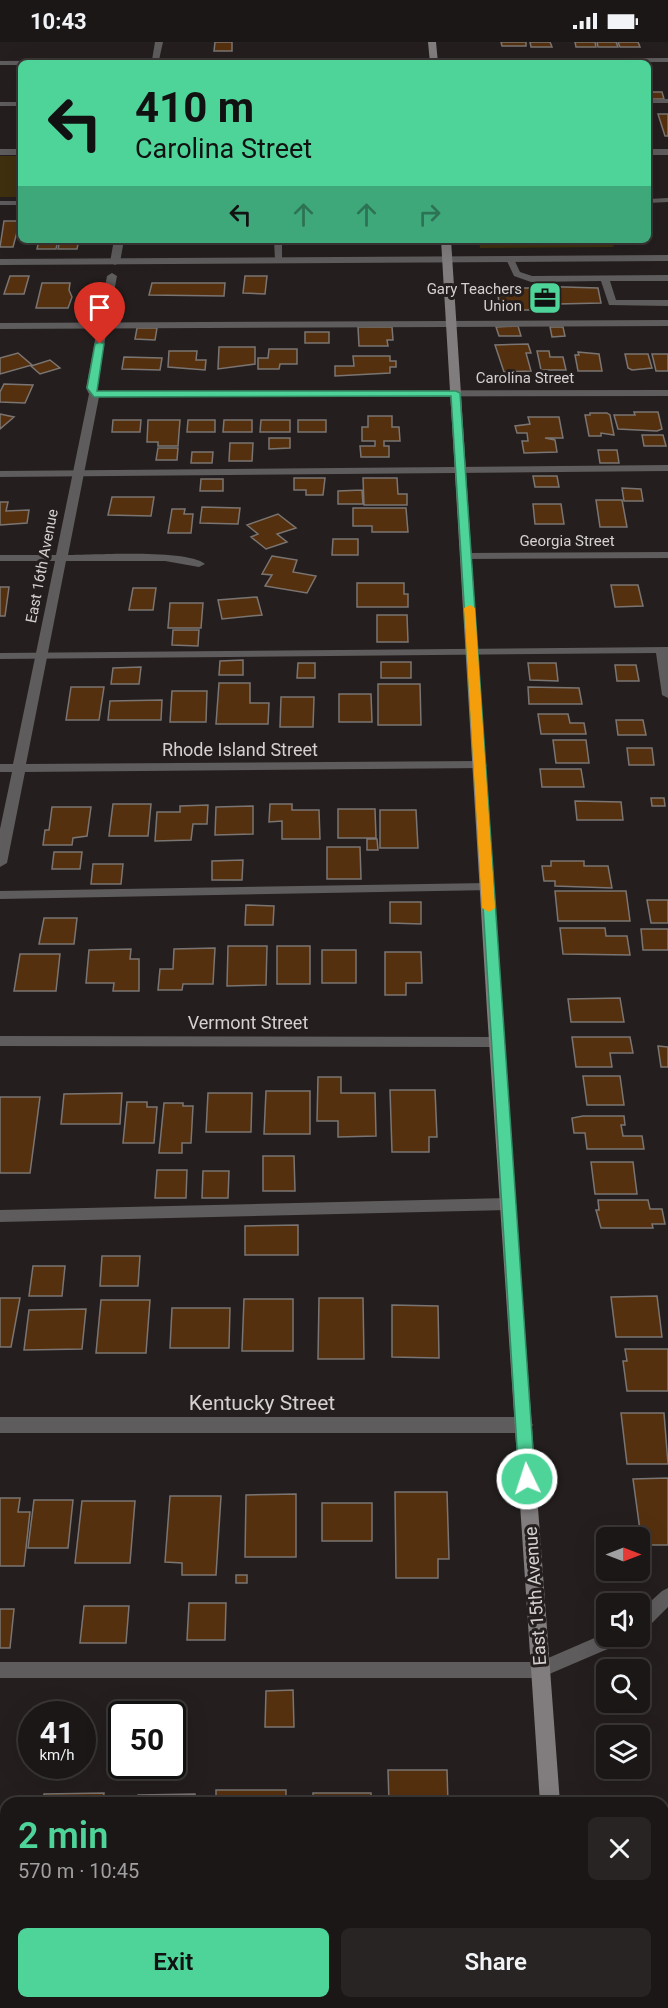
<!DOCTYPE html>
<html lang="en">
<head>
<meta charset="utf-8">
<style>
	:root { --surface:#1b1716; --page:#282423; --text:#f1f3f6; --muted:#a09fa1; --line:#393635; --accent:#4ed399 }
	body { margin:0; font-family:Roboto,sans-serif; background:var(--page); color:var(--text); height:100vh; display:flex; flex-direction:column; font-size:22px; white-space:nowrap }
	* { box-sizing:border-box; margin:0 }
	p { font-size:20px; color:var(--muted) }
	.icon { flex:none; width:33px; height:33px; fill:none; stroke:currentColor; stroke-width:2; stroke-linecap:round; stroke-linejoin:round }
	.map { position:relative; flex:1; overflow:hidden }
	.sheet { position:absolute; left:0px; top:1755px; width:669px; height:212px; display:flex; flex-direction:column; background:var(--surface); border-radius:18px 18px 0 0; box-shadow:0 6px 24px #0002,0 0 0 2px var(--line) }
	.sheet>* { flex:none }
	.banner { position:absolute; left:18px; top:18px; width:633px; height:183px; border-radius:9px; box-shadow:0 6px 24px #0002,0 0 0 2px var(--line); background:#4ed399; color:#111; overflow:hidden }
	.needle { width:39px; rotate:90deg }
	.buttons { position:absolute; left:596px; top:1485px; display:grid; gap:12px }
	.buttons a { display:grid; place-items:center; width:54px; height:54px; border-radius:9px; background:var(--surface); box-shadow:0 6px 24px #0002,0 0 0 2px var(--line); font-size:30px }
	.speed { position:absolute; left:18px; top:1659px; display:flex; gap:12px; font-size:30px; font-weight:700; text-align:center }
	.speed>* { display:grid; place-content:center; width:78px; height:78px; border-radius:50%; background:var(--surface); box-shadow:0 6px 24px #0002,0 0 0 2px var(--line); line-height:1 }
	.speed small { font-size:15px; font-weight:400 }
	.speed .limit { border:3px solid #111; border-radius:9px; background:#fff; color:#111 }
	.pin { position:absolute; display:grid; place-items:center; width:51px; height:51px; color:#fff; margin:-62px -26px; border-radius:50% 50% 50% 0; rotate:-45deg; box-shadow:0 0 6px #0007 }
	.pin .icon { rotate:45deg }
	.me { position:absolute; width:66px; margin:-33px; rotate:356deg; stroke-linejoin:round; filter:drop-shadow(0 0 4px #0008) }
	.turn { display:flex; align-items:center; gap:21px; height:126px; padding:0 18px; font-size:27px }
	.turn .icon { width:78px; height:78px; stroke-width:2.5 }
	.turn b { display:block; font-size:42px; line-height:51px }
	.lanes { display:flex; align-items:center; height:57px; padding:0 18px; background:#0003; justify-content:center; gap:30px; direction:ltr }
	.lanes .off { opacity:.35 }
	.round { display:grid; place-items:center; flex:none; width:63px; height:63px; border-radius:9px; background:var(--page) }
	.summary { display:flex; align-items:center; justify-content:space-between; height:102px; padding:0 18px }
	h1 { font-size:36px; font-weight:600; line-height:45px; color:var(--accent) }
	.action { display:flex; gap:12px; margin-top:auto; padding:12px 18px }
	.action a { flex:1; height:69px; border-radius:9px; background:var(--accent); color:#111; font-size:24px; font-weight:600; line-height:69px; text-align:center }
	.action a+a { background:var(--page); color:var(--text) }
	.status { display:flex; justify-content:space-between; align-items:center; height:42px; padding:0 30px; background:var(--surface); direction:ltr }
	.status svg { height:16px; fill:currentColor }
	.map>svg:first-child { display:block }
	.green { fill:#3f300f }
	.building { fill:#55300f; stroke:#7a7572; stroke-width:1.5 }
	.lines { fill:none; stroke-linecap:round; stroke-linejoin:round }
	.service { fill:#5e5c5c; fill-rule:evenodd }
	.minor { fill:#5e5c5c; fill-rule:evenodd }
	.tertiary { fill:#5e5c5c; fill-rule:evenodd }
	.secondary { fill:#817d7e; fill-rule:evenodd }
	.route { fill:#4ed399; stroke:#338963; stroke-width:1.5 }
	.slow { fill:#f59e0b }
	.labels { text-anchor:middle; dominant-baseline:central; stroke-width:6; stroke-linejoin:round; paint-order:stroke }
	.far-poi-label { font-size:15px; fill:#d4d1d0; stroke:#241f1e; text-anchor:end }
	.far-street-label { font-size:15px; fill:#d4d1d0; stroke:#241f1e }
	.street-label { font-size:18px; fill:#d4d1d0; stroke:#241f1e }
	.near-street-label { font-size:21px; fill:#d4d1d0; stroke:#241f1e }
</style>
</head>
<body>
<div class="status"><b>10:43</b><svg viewBox="0 0 49 12"><path d="M0 12V9h3v3zM5 12V6h3v6zM10 12V3h3v9zM15 12V0h3v12zM26 1h20v11H26zM47 4h2v5h-2z"/></svg></div>
<div class="map">
<svg width="668" height="1966" viewBox="0 0 668 1966">
	<rect width="100%" height="100%" fill="#241f1e"/>
	<path class="green" d="M0,114H21V155H0Z
		M479,198H611L614,205L480,206Z"/>
	<path class="building" d="M215,0H232V9H214Z
		M501,0H526V4H502Z
		M530,0H550L552,5H531Z
		M575,0H595L596,5H576Z
		M597,0H616L618,5H598Z
		M618,0H638L640,5H620Z
		M648,50H662L664,57H650Z
		M658,72H668V94H665Z
		M4,179H20L13,205H0Z
		M39,198H58L56,207H37Z
		M60,198H79L77,207H58Z
		M10,234H29L24,252H4Z
		M245,234H267L265,252L243,251Z
		M42,241H70L69,248L72,255L68,266H36Z
		M152,241H225L224,254L149,253Z
		M531,244L598,246L601,261L558,262L559,268H500L497,246H531Z
		M518,284L521,294H499L496,285Z
		M358,285H392L393,298H387L388,304H359Z
		M550,285H563L565,294L552,295Z
		M137,286H157L155,298L135,297Z
		M305,290H329V301H305Z
		M528,302L531,311H526L531,329L504,330L495,303Z
		M219,305H255V322L218,327Z
		M269,307H297V322H280L279,327H258V316H268Z
		M169,309H197L196,318H206L205,328L168,325Z
		M537,309H549L550,315H563L566,328H541Z
		M578,310L599,312L602,329H578L575,313H579Z
		M18,311L32,323L0,332V316Z
		M625,312H648L652,326L632,328L628,326Z
		M652,312H668V329H656Z
		M353,314H390V319H396V325H390V331L335,334V324H354Z
		M124,315L162,316L160,328L122,327Z
		M50,318L60,326L40,332L31,324Z
		M4,342L33,343L25,361L0,360V350Z
		M634,370H658L662,387L657,389L618,387L614,373H635Z
		M590,371H607L610,373L614,393L601,391V394H589L585,373H590Z
		M0,372L14,375L0,387Z
		M368,374H392V385H399L400,399H384V404H389V415H361L360,404H375V399H362V385H368Z
		M528,375H559L563,396H545L555,398L557,410L524,411L522,399H528L527,391H517L515,384L530,382Z
		M113,378H141L140,390H112Z
		M148,378H180L178,404H158V400H147Z
		M188,378H215V390H187Z
		M224,378H252V390H223Z
		M261,378H290V390H260Z
		M298,378H326V390H298Z
		M642,393H663L666,404H644Z
		M269,396H290V406L269,407Z
		M230,401H253L252,419H229Z
		M158,406H178L177,418H156Z
		M598,408H617L619,421H600Z
		M192,410H213L212,421H191Z
		M533,434H557L559,445H535Z
		M294,436H325L323,453H306V448H294Z
		M363,436H397L398,452H407V463H364Z
		M201,437H223V449H200Z
		M622,446L641,447L643,459H624Z
		M362,448L363,462H338V449Z
		M112,455H154L151,474L108,473Z
		M596,458H622L627,485H600Z
		M0,460H8L6,469L29,468L27,481L0,483Z
		M533,462H561L564,482H535Z
		M202,465L240,466L238,482L200,481Z
		M353,466H406L408,490H372V484H353Z
		M172,467H185L184,472H193L191,491H168Z
		M278,472L296,486L277,492L287,500L266,507L251,495L258,492L247,483Z
		M333,497H358V513H332Z
		M272,514L297,518L293,530L316,534L307,551L265,544L272,533L262,532Z
		M357,541H404V552H408V565H357Z
		M611,543H638L643,564L615,565Z
		M0,545H9L5,574H0Z
		M133,546H156L153,568H129Z
		M257,555L262,573L222,577L218,558Z
		M170,561H203L201,586H168Z
		M377,573H407L408,600H377Z
		M173,588H199L198,604L172,603Z
		M243,618V633H219L220,619Z
		M381,620H411V636H381Z
		M298,621H315V636H297Z
		M528,621H556L558,639L530,638Z
		M615,623H636L639,639H617Z
		M141,625L139,642H111L113,626Z
		M219,641H250V661H269L268,682H216Z
		M378,642H420L421,683H378Z
		M71,645H104L99,678H66Z
		M528,645L579,646L582,662H529Z
		M172,649H207L206,680H170Z
		M339,652H371L372,680H339Z
		M281,655H314L313,685H280Z
		M162,658L161,678H108L110,659Z
		M538,672H568L570,681H584L586,692H541Z
		M616,678H643L646,693H618Z
		M553,698H586L589,721H556Z
		M627,706H652L654,723H629Z
		M540,727H581L584,745H542Z
		M651,756H664L665,764H652Z
		M575,759L621,760L623,778H577Z
		M113,762H151L148,794H109Z
		M270,762H292V768H319L320,797H282V779L269,780Z
		M208,763L207,782H193L191,798L155,799L157,770H180V764Z
		M253,764V792L215,793L216,765Z
		M52,765H91L87,794L73,796L72,803H43L45,788H49Z
		M338,767H375L376,796H338Z
		M380,768H416L418,806H380Z
		M367,797H377L378,808H367Z
		M327,805H360L361,837H327Z
		M54,810H82L80,827H52Z
		M243,818L242,838H212V819Z
		M551,819H584V824H608L612,846L555,844V839H544L542,824H551Z
		M93,822H123L121,842H91Z
		M555,849H626L630,879H558Z
		M647,858H668V881H651Z
		M390,860H421V882L390,881Z
		M246,863L274,864L273,883H245Z
		M44,876H77L74,902H39Z
		M560,886H605L606,894H627L630,913L563,912Z
		M641,887H668V908H643Z
		M228,904H267L266,943L227,944Z
		M277,904H310V942H277Z
		M215,906L213,942H183L182,948H158L160,927H173L174,907Z
		M131,907L130,917H139V949H113L114,941H86L89,908Z
		M322,908H356V941H322Z
		M385,910H421L422,941H406V953H385Z
		M20,912H60L56,949H14Z
		M620,956L624,980H571L568,957Z
		M572,995H630L633,1011H610L612,1025H576Z
		M658,1004L668,1005V1025H661Z
		M583,1034H620L624,1063H587Z
		M318,1035H341V1051H375L376,1094L338,1095V1079H317Z
		M390,1048H435L437,1095H429V1110H392Z
		M266,1049H310V1092H264Z
		M122,1051L120,1082H61L64,1052Z
		M208,1051H252L251,1090H206Z
		M0,1055H40L30,1131H0Z
		M127,1060H147V1065H157L154,1101H123Z
		M164,1061H183V1064H193L191,1101H182V1111H159Z
		M583,1074H624L625,1083H621L623,1094H642L644,1107H587L585,1091H574L572,1076Z
		M263,1114H294L295,1149H263Z
		M591,1120H633L637,1152H595Z
		M157,1128H187L186,1156H155Z
		M203,1129H229L228,1156H202Z
		M598,1158H648L650,1167H662L665,1182H652L653,1186H601L596,1168H599Z
		M298,1183V1213H245V1184Z
		M102,1214H140L138,1244H100Z
		M33,1224H65L62,1254H29Z
		M657,1254L662,1295H616L611,1255Z
		M0,1256H20L11,1305H0Z
		M319,1256H363L364,1317H318Z
		M244,1257H293V1309H242Z
		M101,1258H150L146,1311H96Z
		M392,1263L438,1264L439,1316L392,1315Z
		M172,1266H230L229,1306H170Z
		M86,1267L82,1307L24,1308L29,1268Z
		M625,1307H668V1349H627L623,1319H627Z
		M621,1371H664L668,1422H627Z
		M668,1436V1503H642L633,1437Z
		M395,1450H447L449,1517H438V1536H396Z
		M296,1452V1515H245L246,1453Z
		M170,1454H221L216,1533H182V1521L165,1520Z
		M0,1456H20L18,1470H30L24,1524H0Z
		M34,1458H73L68,1506H28Z
		M82,1459H135L130,1521H75Z
		M322,1461H372V1499H322Z
		M236,1533H247V1541H236Z
		M189,1561H226L225,1598H187Z
		M84,1564H129L126,1601H80Z
		M0,1567H14L10,1606H0Z
		M293,1648L294,1685H265L266,1649Z
		M388,1728H447L448,1761H389Z
		M216,1748H286V1761H216Z
		M104,1751L103,1761H43L44,1752Z
		M313,1751H371V1761H313Z
		M195,1752V1761H137L138,1753Z"/>
	<g class="lines">
		<path class="service" d="M648,57H668V61H648Z
			M0,60H21V64H0Z
			M668,156V160L648,161V157Z
			M0,159H21V163H0Z
			M274,198H282V220L275,218Z
			M507,215H513L520,230L532,234L668,233V239H610L616,258H668V264L609,263L601,239L531,240L514,234L506,217Z
			M668,278V284L0,287V281Z
			M668,423V429L0,435V429Z
			M668,605V656L662,653L656,611L0,617V611Z
			M488,841L494,845L492,848L0,857V849Z
			M508,1156L513,1158L515,1162L513,1166L508,1168L0,1180V1168Z
			M668,1546V1565L645,1588L639,1590V1570L662,1549Z
			M606,1591V1594H627L624,1600L540,1636H0V1620H539Z"/>
		<path class="minor" d="M155,0H163L159,18L668,16V20L21,21V23H0V19L152,18Z
			M0,107H21V113H0Z
			M648,107H668V113H648Z
			M114,198H124L120,220L115,223L110,220Z
			M112,231L117,234L96,346L98,349L668,348V354L99,355L68,513C95,513 187,507 205,522L199,525L165,519H66L26,722L480,719L487,723L485,726L25,730L7,821L0,825V787L12,730H0V722H13L55,519H0V513H56L89,352L86,346L107,234Z
			M668,510V516L467,517L461,514L467,511Z
			M0,994L497,995L505,1000L497,1005L0,1004Z
			M0,1375H524L530,1378L533,1383L530,1388L524,1391H0Z
			M0,1935H6V1957H0Z"/>
		<path class="tertiary" d="M668,213V219L0,223V217Z"/>
		<path class="secondary" d="M428,0H436L438,21H430Z
			M441,198H451L501,969L560,1761H540L487,969Z
			M553,1960H575V1966H553Z"/>
	</g>
	<path class="route" d="M100,300L104,302L97,349H456L460,351L535,1437L533,1443H521L519,1437L451,354L94,355L87,346L95,302Z"/>
	<path class="slow" d="M470,563L475,566L495,866L489,870L482,866L464,566Z"/>
	<defs>
		<symbol id="office-square" viewBox="-11 -11 22 22"><rect x="-9" y="-9" width="18" height="18" rx="4" fill="#4ed399" stroke="#241f1e"/><path d="M-6-3h4V-5.5h4V-3h4V5H-6ZM-1-4.5V-3h2v-1.5ZM-6 0V1H6V0Z" fill="#111"/></symbol>
	</defs>
	<g fill-rule="evenodd">
		<use href="#office-square" x="526" y="237" width="38" height="38"/>
	</g>
	<g class="labels">
		<g class="far-poi-label">
			<text x="522" y="247">Gary Teachers<tspan x="522" dy="17">Union</tspan></text>
		</g>
		<g class="far-street-label">
			<text x="525" y="336">Carolina Street</text>
			<text x="567" y="499">Georgia Street</text>
			<text transform="translate(42 524) rotate(-79)">East 16th Avenue</text>
		</g>
		<g class="street-label">
			<text x="240" y="707">Rhode Island Street</text>
			<text x="248" y="980">Vermont Street</text>
			<text transform="translate(535 1554) rotate(-94)">East 15th Avenue</text>
		</g>
		<g class="near-street-label">
			<text x="262" y="1361">Kentucky Street</text>
		</g>
	</g>
</svg>
<div class="buttons">
<a><svg class="needle" viewBox="-14 -14 28 28"><path d="M0-13l5 13h-10z" fill="#e53935"/><path d="M0 13l5-13h-10z" fill="#a09fa1"/></svg></a>
<a><svg class="icon" aria-label="sound" viewBox="0 0 24 24"><path d="M4 9h4l5-4v14l-5-4H4zM17 9q2 3 0 6"/></svg></a>
<a><svg class="icon" aria-label="search" viewBox="0 0 24 24"><circle cx="10" cy="10" r="6"/><path d="M15 15l6 6"/></svg></a>
<a><svg class="icon" aria-label="layers" viewBox="0 0 24 24"><path d="M12 4l9 5-9 5-9-5zM3 14l9 5 9-5"/></svg></a>
</div>
<div class="speed"><div>41<small>km/h</small></div><div class="limit">50</div></div>
<div class="pin" style="left:100px;top:302px;background:#d93025"><svg class="icon" aria-label="arrive" viewBox="0 0 24 24"><path d="M6 21V4h12l-3 4 3 4H6"/></svg></div>
<svg class="me" style="left:527px;top:1437px" viewBox="-20 -20 40 40"><circle r="17" fill="#4ed399" stroke="#fff" stroke-width="3"/><path d="M0-11L8 9 0 5-8 9z" fill="#fff"/></svg>
<div class="banner">
<div class="turn"><svg class="icon" aria-label="left" viewBox="0 0 24 24"><path d="M17 20v-9H6M10 6l-5 5 5 5"/></svg><div><b>410 m</b>Carolina Street</div></div>
<div class="lanes"><svg class="icon" aria-label="left" viewBox="0 0 24 24"><path d="M17 20v-9H6M10 6l-5 5 5 5"/></svg><svg class="icon off" aria-label="ahead" viewBox="0 0 24 24"><path d="M12 20V5M6 11l6-6 6 6"/></svg><svg class="icon off" aria-label="ahead" viewBox="0 0 24 24"><path d="M12 20V5M6 11l6-6 6 6"/></svg><svg class="icon off" aria-label="right" viewBox="0 0 24 24"><path d="M7 20v-9h11M14 6l5 5-5 5"/></svg></div>
</div>
<section class="sheet">
<div class="summary"><div><h1>2 min</h1><p>570 m · 10:45</p></div><a class="round"><svg class="icon" aria-label="close" viewBox="0 0 24 24"><path d="M6 6l12 12M18 6L6 18"/></svg></a></div>
<div class="action"><a>Exit</a><a>Share</a></div>
</section>
</div>
</body>
</html>
